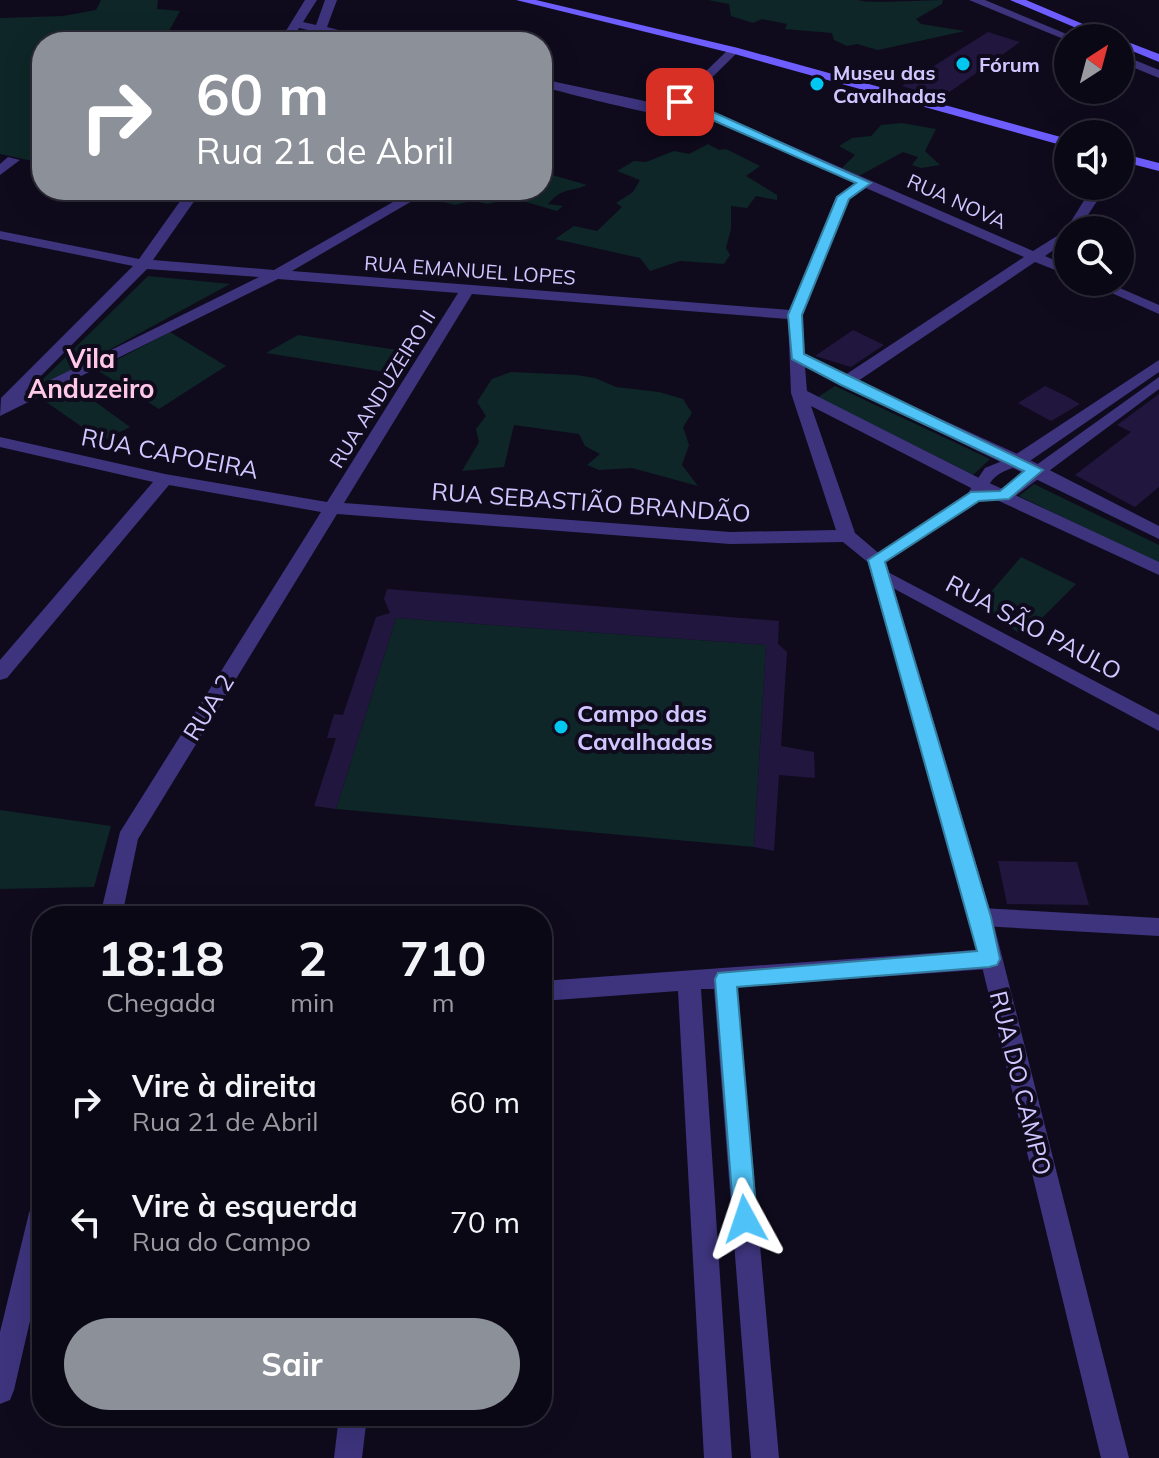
<!DOCTYPE html>
<html lang="pt">
<head>
<meta charset="utf-8">
<style>
	:root { --surface:#0b0816; --page:#14111f; --text:#f1f3f6; --muted:#9a9aa1; --line:#2b2935; --accent:#8c9099 }
	body { margin:0; font-family:Mulish,sans-serif; background:var(--page); color:var(--text); height:100vh; display:flex; flex-direction:column; font-size:30px; white-space:nowrap }
	* { box-sizing:border-box; margin:0 }
	p { font-size:26px; color:var(--muted) }
	.icon { flex:none; width:44px; height:44px; fill:none; stroke:currentColor; stroke-width:2; stroke-linecap:round; stroke-linejoin:round }
	.map { position:relative; flex:1; overflow:hidden }
	.details { position:absolute; left:32px; top:906px; width:520px; height:520px; display:flex; flex-direction:column; background:var(--surface); border-radius:32px; box-shadow:0 8px 32px #0002,0 0 0 2px var(--line) }
	.details>* { flex:none }
	.guide { position:absolute; left:32px; top:32px; width:520px; height:168px; border-radius:32px; box-shadow:0 8px 32px #0002,0 0 0 2px var(--line); background:#8c9099; color:#fff; overflow:hidden }
	.needle { width:52px; rotate:36deg }
	.tools { position:absolute; left:1054px; top:24px; display:grid; gap:16px }
	.tools a { display:grid; place-items:center; width:80px; height:80px; border-radius:50%; background:var(--surface); box-shadow:0 8px 32px #0002,0 0 0 2px var(--line); font-size:40px }
	.pin { position:absolute; display:grid; place-items:center; width:68px; height:68px; color:#fff; margin:-34px; border-radius:16px; box-shadow:0 4px 12px #0006 }
	.me { position:absolute; width:88px; margin:-44px; rotate:355deg; stroke-linejoin:round; filter:drop-shadow(0 0 6px #0008) }
	.turn { display:flex; align-items:center; gap:28px; height:168px; padding:0 32px; font-size:36px }
	.turn .icon { width:104px; height:104px; stroke-width:2.5 }
	.turn b { display:block; font-size:56px; line-height:68px }
	.eta { display:flex; justify-content:space-evenly; align-items:center; height:136px; text-align:center }
	.eta b { font-size:48px; font-weight:700; line-height:56px }
	.action { display:flex; gap:16px; margin-top:auto; padding:16px 32px }
	.action a { flex:1; height:92px; border-radius:48px; background:var(--accent); color:#fff; font-size:32px; font-weight:700; line-height:92px; text-align:center }
	ul { padding:0; list-style:none }
	li { display:flex; align-items:center; gap:24px; height:120px; padding:0 32px }
	li div { flex:1 }
	li b { display:block; font-size:30px }
	li em { font-style:normal }
	.map>svg:first-child { display:block }
	.green { fill:#0e2627 }
	.building { fill:#21163e }
	.lines { fill:none; stroke-linecap:round; stroke-linejoin:round }
	.minor { fill:#3d347d; fill-rule:evenodd }
	.tertiary { fill:#3d347d; fill-rule:evenodd }
	.secondary { fill:#6e5dff; fill-rule:evenodd }
	.route { fill:#4fc3f7; stroke:#337fa1; stroke-width:2 }
	.poi-dot { fill:#00c7f1; stroke:#0f0b1d; stroke-width:3 }
	.labels { text-anchor:middle; dominant-baseline:central; stroke-width:8; stroke-linejoin:round; paint-order:stroke }
	.far-poi-label { font-size:20px; font-weight:bold; fill:#d1c6ff; stroke:#0f0b1d; text-anchor:start }
	.far-street-label { font-size:20px; fill:#d1c6ff; stroke:#0f0b1d }
	.street-label { font-size:24px; fill:#d1c6ff; stroke:#0f0b1d }
	.poi-label { font-size:24px; font-weight:bold; fill:#d1c6ff; stroke:#0f0b1d; text-anchor:start }
	.far-district-label { font-size:26px; font-weight:bold; fill:#ffc8e7; stroke:#0f0b1d }
</style>
</head>
<body>
<div class="map">
<svg width="1159" height="1458" viewBox="0 0 1159 1458">
	<rect width="100%" height="100%" fill="#0f0b1d"/>
	<path class="green" d="M101,0H158L157,9L180,11L164,40L168,42H42V163L0,154V18L63,16L96,10Z
		M708,0H858C868,4 926,0 943,0L942,4L916,19L921,24L965,31L878,50L857,44L847,46L834,40L832,33L785,29L787,24L762,19L753,23L731,16L729,4Z
		M902,123L936,129L925,151L940,165L921,168L912,165L918,157L903,152L857,177L839,171L855,155L839,146L852,138L871,136L881,125Z
		M708,144L719,150L726,149L760,166L746,176L777,195V200L756,196L747,208L731,206V229L726,248L730,255L724,264L680,261L650,271L640,258L555,239L574,226L597,231L622,207L616,203L633,192L640,180L617,171L634,161L646,162L674,151L689,154Z
		M542,172L587,185C569,193 564,186 548,204L563,206L557,211L512,198L488,204L472,201L455,205L435,200L448,190H542Z
		M148,276L230,284L28,394Z
		M170,332L226,366L159,409L97,370Z
		M298,335L411,352L397,374L266,353Z
		M511,372L576,375L595,378L616,387L659,392L683,399L692,413L683,427L689,445L682,465L698,486L632,468L599,470L587,465L600,454L585,446L579,434L514,425L504,467L462,471L479,442L476,429L486,416L477,402L492,379Z
		M71,384L130,427L102,441L42,399Z
		M835,386L990,459L973,475L818,397Z
		M1034,484L1159,545V564L1019,496Z
		M1021,557L1076,584L1024,636L978,607Z
		M396,618L766,645L754,847L336,809Z
		M0,810L111,826L94,887L0,889Z"/>
	<path class="building" d="M988,32L1020,42L941,98L902,86Z
		M853,330L884,345L851,367L815,356Z
		M1045,386L1064,395L1080,404L1051,421L1018,403Z
		M1159,394V487L1135,507L1075,475L1131,432L1117,425Z
		M387,589L779,621L778,644L787,652L781,746L814,752L815,778L779,775L774,851L754,847L766,645L396,618L336,809L314,806L336,738H327L334,714L343,715L376,617L390,613L384,599Z
		M998,861L1077,862L1089,905L1007,904Z"/>
	<g class="lines">
		<path class="minor" d="M305,0H317L303,22L316,25L325,0H337L327,27L383,42H362L299,28L291,42H279Z
			M730,48L740,50L688,101L1033,251L1065,231L1093,186H1107L1078,230H1068V240L1045,256L1068,266V275L1035,262L858,381L1024,457L1159,526V539L805,367L807,391L985,481L1159,562V575L973,489L811,406L855,533L882,556L885,560L882,564H870L843,542L730,544L337,514L138,839L122,916H100L120,832L321,512L169,485L7,678L0,680V660L153,482L0,447V437L165,474L327,502L458,293L278,279L0,416L1,398L133,266L0,239V231L139,259L188,190H202L153,260L274,270L414,190H431L292,271L790,310L836,197L855,183L704,117C686,126 569,93 542,87V79L691,111L674,102ZM866,188L1024,257L845,375L805,354L802,315L849,199ZM147,269L259,277L24,393ZM472,294L788,319L791,393L836,530L730,532L344,503Z
			M8,157L20,160L0,175V164Z
			M1087,282H1106L1159,305V314Z
			M884,570L1159,715V731L878,580L875,576L878,572Z
			M981,908L1159,918V936L981,926L973,924L970,917L973,910Z
			M989,949L997,952L1000,959L997,966L989,969L737,987L779,1458H751L714,989H701L732,1458H704L678,991L542,1001V981Z
			M42,1201V1269L14,1390L10,1400L0,1404V1332L29,1213L33,1204Z
			M339,1416H367L362,1458H334Z"/>
		<path class="tertiary" d="M969,0H985L1076,38L1066,40Z
			M1120,54L1159,70V78L1120,62Z
			M1159,360V372L1024,465C1007,469 993,473 986,491H1000L1159,377V389L1010,500L980,501L886,562L992,917L1129,1458H1101L970,917L867,560L968,493L985,468L1012,457Z"/>
		<path class="secondary" d="M516,0H536L738,48L1068,139V147L731,53Z
			M1010,0H1026L1116,38H1100Z
			M1120,39L1159,54V62L1120,46Z
			M1120,153L1159,163V171L1120,161Z"/>
	</g>
	<path class="route" d="M676,99H684L871,183L849,199L802,315L804,354L1043,470L1009,499L979,501L885,562L991,917L1000,959L997,965L989,967L737,987L757,1219L754,1227L745,1230L737,1227L734,1219L715,979L718,973L977,951L868,560L971,492L1000,491L1024,471L841,385L792,359L788,315L837,197L856,183L676,104Z"/>
	<g class="poi-dot">
		<circle cx="963" cy="64" r="8"/>
		<circle cx="817" cy="84" r="8"/>
		<circle cx="561" cy="727" r="8"/>
	</g>
	<g class="labels">
		<g class="far-poi-label">
			<text x="979" y="64">Fórum</text>
			<text x="833" y="72">Museu das<tspan x="833" dy="23">Cavalhadas</tspan></text>
		</g>
		<g class="far-street-label">
			<text transform="translate(957 201) rotate(24)">RUA NOVA</text>
			<text transform="translate(470 270) rotate(4)">RUA EMANUEL LOPES</text>
			<text transform="translate(382 389) rotate(-58)">RUA ANDUZEIRO II</text>
		</g>
		<g class="street-label">
			<text transform="translate(170 453) rotate(11)">RUA CAPOEIRA</text>
			<text transform="translate(591 502) rotate(4)">RUA SEBASTIÃO BRANDÃO</text>
			<text transform="translate(1034 627) rotate(28)">RUA SÃO PAULO</text>
			<text transform="translate(208 707) rotate(-58)">RUA 2</text>
			<text transform="translate(1021 1083) rotate(76)">RUA DO CAMPO</text>
		</g>
		<g class="poi-label">
			<text x="577" y="713">Campo das<tspan x="577" dy="28">Cavalhadas</tspan></text>
		</g>
		<g class="far-district-label">
			<text x="91" y="358">Vila<tspan x="91" dy="30">Anduzeiro</tspan></text>
		</g>
	</g>
</svg>
<div class="tools">
<a><svg class="needle" viewBox="-14 -14 28 28"><path d="M0-13l5 13h-10z" fill="#e53935"/><path d="M0 13l5-13h-10z" fill="#9a9aa1"/></svg></a>
<a><svg class="icon" aria-label="sound" viewBox="0 0 24 24"><path d="M4 9h4l5-4v14l-5-4H4zM17 9q2 3 0 6"/></svg></a>
<a><svg class="icon" aria-label="search" viewBox="0 0 24 24"><circle cx="10" cy="10" r="6"/><path d="M15 15l6 6"/></svg></a>
</div>
<div class="pin" style="left:680px;top:102px;background:#d93025"><svg class="icon" aria-label="arrive" viewBox="0 0 24 24"><path d="M6 21V4h12l-3 4 3 4H6"/></svg></div>
<svg class="me" style="left:745px;top:1219px" viewBox="-20 -20 40 40"><path d="M0-17L14 15 0 8-14 15z" fill="#4fc3f7" stroke="#fff" stroke-width="4"/></svg>
<div class="guide">
<div class="turn"><svg class="icon" aria-label="right" viewBox="0 0 24 24"><path d="M7 20v-9h11M14 6l5 5-5 5"/></svg><div><b>60 m</b>Rua 21 de Abril</div></div>
</div>
<section class="details">
<div class="eta">
<div><b>18:18</b><p>Chegada</p></div>
<div><b>2</b><p>min</p></div>
<div><b>710</b><p>m</p></div>
</div>
<ul>
<li><svg class="icon" aria-label="right" viewBox="0 0 24 24"><path d="M7 20v-9h11M14 6l5 5-5 5"/></svg><div><b>Vire à direita</b><p>Rua 21 de Abril</p></div><em>60 m</em></li>
<li><svg class="icon" aria-label="left" viewBox="0 0 24 24"><path d="M17 20v-9H6M10 6l-5 5 5 5"/></svg><div><b>Vire à esquerda</b><p>Rua do Campo</p></div><em>70 m</em></li>
</ul>
<div class="action"><a>Sair</a></div>
</section>
</div>
</body>
</html>
